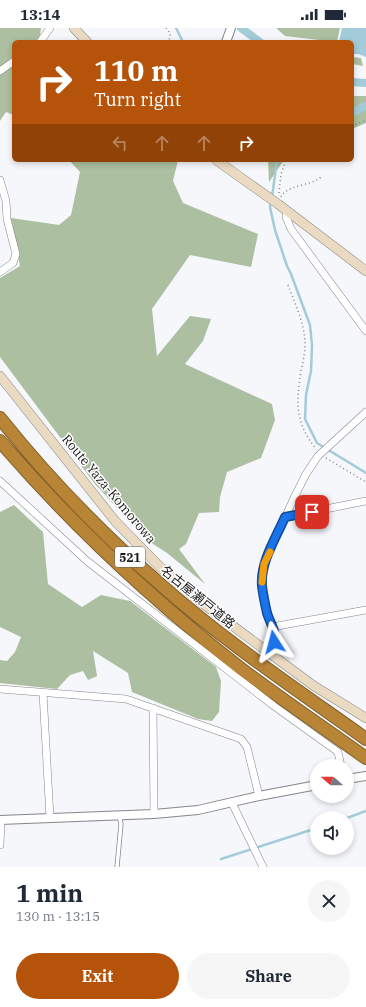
<!DOCTYPE html>
<html lang="en">
<head>
<meta charset="utf-8">
<style>
	:root { --surface:#fff; --page:#f6f6f7; --text:#1f2937; --muted:#747a83; --accent:#b45309 }
	body { margin:0; font-family:"IBM Plex Serif","Noto Sans JP",serif; background:var(--page); color:var(--text); height:100vh; display:flex; flex-direction:column; font-size:15px; white-space:nowrap }
	* { box-sizing:border-box; margin:0 }
	p { font-size:13px; color:var(--muted) }
	.icon { flex:none; width:22px; height:22px; fill:none; stroke:currentColor; stroke-width:2; stroke-linecap:round; stroke-linejoin:round }
	.map { position:relative; height:839px; overflow:hidden }
	.drawer { display:flex; flex-direction:column; background:var(--surface); flex:1 }
	.drawer>* { flex:none }
	.banner { position:absolute; left:12px; top:12px; width:342px; height:122px; border-radius:6px; box-shadow:0 2px 6px #0003; background:#b45309; color:#fff; overflow:hidden }
	.needle { width:26px; rotate:290deg }
	.buttons { position:absolute; left:310px; top:731px; display:grid; gap:8px }
	.buttons a { display:grid; place-items:center; width:44px; height:44px; border-radius:50%; background:var(--surface); box-shadow:0 2px 6px #0003; font-size:20px }
	.pin { position:absolute; display:grid; place-items:center; width:34px; height:34px; color:#fff; margin:-17px; border-radius:8px; box-shadow:0 2px 6px #0006 }
	.me { position:absolute; width:44px; margin:-22px; rotate:351deg; stroke-linejoin:round; filter:drop-shadow(0 0 3px #0008) }
	.turn { display:flex; align-items:center; gap:14px; height:84px; padding:0 16px; font-size:18px }
	.turn .icon { width:52px; height:52px; stroke-width:2.5 }
	.turn b { display:block; font-size:28px; line-height:34px }
	.lanes { display:flex; align-items:center; height:38px; padding:0 16px; background:#0003; justify-content:center; gap:20px; direction:ltr }
	.lanes .off { opacity:.35 }
	.round { display:grid; place-items:center; flex:none; width:42px; height:42px; border-radius:21px; background:var(--page) }
	.head { display:flex; align-items:center; justify-content:space-between; height:68px; padding:0 16px }
	h1 { font-size:24px; font-weight:800; line-height:30px }
	.button { display:flex; gap:8px; margin-top:auto; padding:8px 16px }
	.button a { flex:1; height:46px; border-radius:24px; background:var(--accent); color:#fff; font-size:16px; font-weight:800; line-height:46px; text-align:center }
	.button a+a { background:var(--page); color:var(--text) }
	.status { display:flex; justify-content:space-between; align-items:center; height:28px; padding:0 20px; background:var(--surface); direction:ltr }
	.status svg { height:11px; fill:currentColor }
	.map>svg:first-child { display:block }
	.forest { fill:#acbfa1 }
	.water { fill:#a3cbd9 }
	.lines { fill:none; stroke-linecap:round; stroke-linejoin:round }
	.stream { stroke:#a3cbd9; stroke-width:2.5 }
	.canal { stroke:#a3cbd9; stroke-width:8 }
	.service-casing { stroke:#85868a; stroke-width:5 }
	.minor-casing { stroke:#85868a; stroke-width:8 }
	.tertiary-casing { stroke:#85868a; stroke-width:10 }
	.secondary-casing { stroke:#85868a; stroke-width:10 }
	.motorway-casing { stroke:#81602d; stroke-width:14 }
	.path { stroke:#848588; stroke-width:1.5; stroke-dasharray:1 3; stroke-linecap:butt }
	.service { stroke:#fff; stroke-width:3.5 }
	.minor { stroke:#fff; stroke-width:7 }
	.tertiary { stroke:#fff; stroke-width:8 }
	.secondary { stroke:#eadac2; stroke-width:9 }
	.motorway { stroke:#b88435; stroke-width:12 }
	.route-casing { stroke:#114b97; stroke-width:10 }
	.route { stroke:#1a73e8; stroke-width:7 }
	.slow { stroke:#f59e0b; stroke-width:7 }
	.labels { text-anchor:middle; dominant-baseline:central; stroke-width:3; stroke-linejoin:round; paint-order:stroke }
	.shield { fill:#fff; stroke:#606062; stroke-width:1 }
	.shield-label { font-size:12px; font-weight:bold; fill:#1c1c1e }
	.street-label { font-size:13px; fill:#1c1c1e; stroke:#fff }
</style>
</head>
<body>
<div class="status"><b>13:14</b><svg viewBox="0 0 49 12"><path d="M0 12V9h3v3zM5 12V6h3v6zM10 12V3h3v9zM15 12V0h3v12zM26 1h20v11H26zM47 4h2v5h-2z"/></svg></div>
<div class="map">
<svg width="366" height="839" viewBox="0 0 366 839">
	<rect width="100%" height="100%" fill="#f5f7fb"/>
	<path class="forest" d="M0,0H41L39,14H14V87L6,84L0,93Z
		M276,0H340L337,14H318L319,12L285,8Z
		M352,29L361,30L363,38L352,36Z
		M352,68H366V95L352,101Z
		M69,132H178L173,153L183,175L258,206L251,239L190,227L152,281L157,328L190,288L211,291L203,313L185,336L272,376L275,392L261,430L227,444L220,469L219,484L199,485L186,516L179,521L205,556L167,525L147,512L95,456L0,329V250L20,238L11,190L59,197L71,187L80,144Z
		M268,132H284L269,154Z
		M14,477L43,504L48,556L82,579L101,567L130,573L216,639L221,653L219,684L212,693L198,691L132,664L128,645L93,623L97,648L88,652L83,643L70,647L57,661L0,655V632L7,633L15,624L21,609L0,599V484Z"/>
	<path class="water" d="M342,0H366V29L358,26H352V14H339Z"/>
	<g class="lines">
		<path class="stream" d="M176,0L183,14
			M272,169L277,132
			M271,174L270,179L275,202L287,238L291,246L310,297L312,317L311,343L306,367L305,391L317,415L366,445
			M347,790L366,783
			M221,831L317,800"/>
		<path class="canal" d="M241,0L260,14
			M352,54L366,55
			M352,85L365,78"/>
		<defs>
			<path id="service" d="M117,839L121,796L119,787"/>
			<path id="minor" d="M40,14L50,0
				M0,43L14,33
				M0,152L6,173L7,191L16,226L13,235L0,244
				M287,183L286,189L291,201L366,303
				M0,453L87,533L274,678L338,724L341,738
				M285,489L366,473
				M272,599L366,582
				M268,624C271,619 276,614 275,608C275,601 270,593 268,587C262,568 260,548 267,529L294,470L306,446L318,428L366,384
				M0,661L126,671L241,711L247,719L259,768
				M43,665L50,790
				M153,680L154,786
				M232,775L263,839
				M0,817L1,792"/>
			<path id="tertiary" d="M226,14L231,0
				M347,751L366,748
				M0,792L154,786L198,782L259,768L317,757"/>
			<path id="secondary" d="M74,0L87,14
				M216,132L278,176L366,243
				M0,348L115,493L160,539L202,575L268,624L314,658L366,690"/>
			<path id="motorway" d="M0,390C48,450 102,506 160,556C224,613 296,661 366,711
				M0,413C72,497 153,572 240,640C281,671 324,700 366,730"/>
		</defs>
		<use href="#service" class="service-casing"/>
		<use href="#minor" class="minor-casing"/>
		<use href="#tertiary" class="tertiary-casing"/>
		<use href="#secondary" class="secondary-casing"/>
		<use href="#motorway" class="motorway-casing"/>
		<path class="path" d="M166,0L170,5V10L167,14
			M352,98L366,92
			M279,165L281,146L286,132
			M281,169C286,157 311,158 321,149
			M288,257C295,276 305,296 305,316C305,325 303,334 301,343C296,376 295,394 316,421
			M326,430L366,454"/>
		<use href="#service" class="service"/>
		<use href="#minor" class="minor"/>
		<use href="#tertiary" class="tertiary"/>
		<use href="#secondary" class="secondary"/>
		<use href="#motorway" class="motorway"/>
	</g>
	<g class="lines">
		<defs>
			<path id="route" d="M274,614C277,604 270,595 267,585C265,576 263,567 262,558C260,534 276,510 285,489L312,484"/>
		</defs>
		<use href="#route" class="route-casing"/>
		<use href="#route" class="route"/>
		<path class="slow" d="M262,554L264,536L270,524"/>
	</g>
	<g class="labels">
		<rect class="shield" x="115" y="519" width="30" height="20" rx="3"/>
		<g class="shield-label">
			<text x="130" y="529">521</text>
		</g>
		<g class="street-label">
			<text transform="translate(109 461) rotate(50)">Route Yaza-Komorowa</text>
			<text transform="translate(198 569) rotate(39)">名古屋瀬戸道路</text>
		</g>
	</g>
</svg>
<div class="buttons">
<a><svg class="needle" viewBox="-14 -14 28 28"><path d="M0-13l5 13h-10z" fill="#e53935"/><path d="M0 13l5-13h-10z" fill="#747a83"/></svg></a>
<a><svg class="icon" aria-label="sound" viewBox="0 0 24 24"><path d="M4 9h4l5-4v14l-5-4H4zM17 9q2 3 0 6"/></svg></a>
</div>
<div class="pin" style="left:312px;top:484px;background:#d93025"><svg class="icon" aria-label="arrive" viewBox="0 0 24 24"><path d="M6 21V4h12l-3 4 3 4H6"/></svg></div>
<svg class="me" style="left:274px;top:614px" viewBox="-20 -20 40 40"><path d="M0-17L14 15 0 8-14 15z" fill="#1a73e8" stroke="#fff" stroke-width="4"/></svg>
<div class="banner">
<div class="turn"><svg class="icon" aria-label="right" viewBox="0 0 24 24"><path d="M7 20v-9h11M14 6l5 5-5 5"/></svg><div><b>110 m</b>Turn right</div></div>
<div class="lanes"><svg class="icon off" aria-label="left" viewBox="0 0 24 24"><path d="M17 20v-9H6M10 6l-5 5 5 5"/></svg><svg class="icon off" aria-label="ahead" viewBox="0 0 24 24"><path d="M12 20V5M6 11l6-6 6 6"/></svg><svg class="icon off" aria-label="ahead" viewBox="0 0 24 24"><path d="M12 20V5M6 11l6-6 6 6"/></svg><svg class="icon" aria-label="right" viewBox="0 0 24 24"><path d="M7 20v-9h11M14 6l5 5-5 5"/></svg></div>
</div>
</div>
<section class="drawer">
<div class="head"><div><h1>1 min</h1><p>130 m · 13:15</p></div><a class="round"><svg class="icon" aria-label="close" viewBox="0 0 24 24"><path d="M6 6l12 12M18 6L6 18"/></svg></a></div>
<div class="button"><a>Exit</a><a>Share</a></div>
</section>
</body>
</html>
